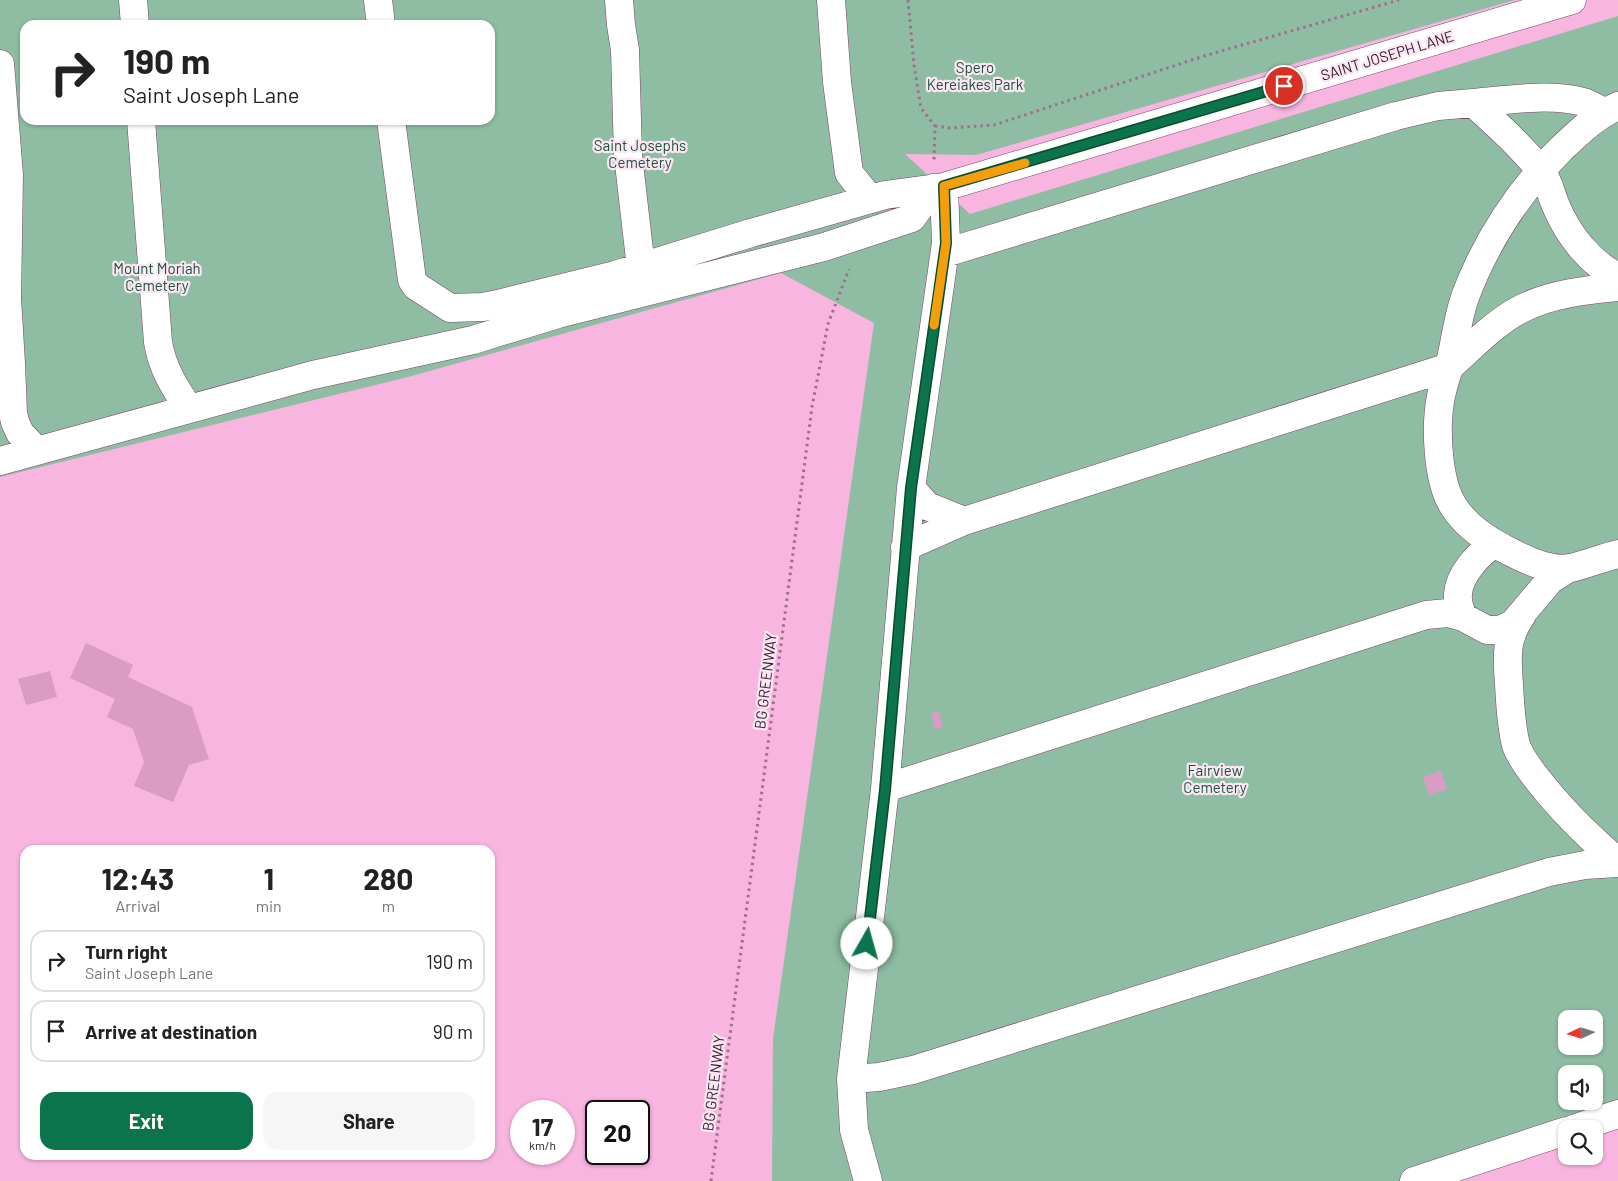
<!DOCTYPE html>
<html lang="en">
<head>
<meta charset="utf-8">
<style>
	:root { --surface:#fff; --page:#f6f6f6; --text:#222; --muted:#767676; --line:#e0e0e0; --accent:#0c744c }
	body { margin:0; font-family:Barlow,sans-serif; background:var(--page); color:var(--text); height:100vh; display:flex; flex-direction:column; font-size:19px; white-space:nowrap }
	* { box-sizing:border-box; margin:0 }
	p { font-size:16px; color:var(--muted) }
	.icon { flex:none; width:28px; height:28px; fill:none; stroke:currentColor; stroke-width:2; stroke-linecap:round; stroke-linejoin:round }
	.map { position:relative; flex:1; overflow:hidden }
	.sheet { position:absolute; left:20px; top:845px; width:475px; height:315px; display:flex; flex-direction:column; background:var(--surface); border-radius:15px; box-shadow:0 1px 4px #0004 }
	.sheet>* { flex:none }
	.hud { position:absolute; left:20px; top:20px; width:475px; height:105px; border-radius:15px; box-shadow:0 1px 4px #0004; background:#fff; color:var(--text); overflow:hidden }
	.needle { width:32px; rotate:266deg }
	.controls { position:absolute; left:1558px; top:1010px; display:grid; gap:10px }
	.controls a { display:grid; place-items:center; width:45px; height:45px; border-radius:10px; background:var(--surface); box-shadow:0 1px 4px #0004; font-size:25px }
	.speed { position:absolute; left:510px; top:1100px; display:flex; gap:10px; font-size:25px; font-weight:700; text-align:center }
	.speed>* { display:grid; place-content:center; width:65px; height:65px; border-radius:50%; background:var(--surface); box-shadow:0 1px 4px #0004; line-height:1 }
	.speed small { font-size:12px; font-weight:400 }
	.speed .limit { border:2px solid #111; border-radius:8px; background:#fff; color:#111 }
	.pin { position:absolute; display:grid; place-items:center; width:42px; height:42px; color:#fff; margin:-21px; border:2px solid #fff; border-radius:50%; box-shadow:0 1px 5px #0007 }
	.me { position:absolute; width:55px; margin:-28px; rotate:7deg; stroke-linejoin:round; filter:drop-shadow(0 0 4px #0008) }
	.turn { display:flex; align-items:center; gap:18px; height:105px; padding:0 20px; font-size:22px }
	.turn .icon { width:65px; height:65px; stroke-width:2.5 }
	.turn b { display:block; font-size:35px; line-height:42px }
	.eta { display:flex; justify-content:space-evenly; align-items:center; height:85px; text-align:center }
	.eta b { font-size:30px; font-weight:700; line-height:35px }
	.primary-button { display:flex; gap:10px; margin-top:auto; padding:10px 20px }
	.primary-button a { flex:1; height:58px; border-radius:15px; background:var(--accent); color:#fff; font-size:20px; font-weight:700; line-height:58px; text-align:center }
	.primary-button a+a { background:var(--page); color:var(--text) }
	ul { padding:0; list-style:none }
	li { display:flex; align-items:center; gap:15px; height:62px; margin:0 10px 8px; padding:0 10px; border:2px solid var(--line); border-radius:15px }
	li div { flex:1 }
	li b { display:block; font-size:19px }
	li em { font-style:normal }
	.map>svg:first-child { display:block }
	.green { fill:#8ebda3; fill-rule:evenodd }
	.building { fill:#da9bc4 }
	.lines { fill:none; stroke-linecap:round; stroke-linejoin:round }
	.minor-casing { stroke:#7a4268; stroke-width:29 }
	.path { stroke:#9e6f8e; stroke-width:3; stroke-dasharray:2.5 4; stroke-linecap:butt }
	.minor { stroke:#fff; stroke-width:28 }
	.route-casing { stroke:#084b31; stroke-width:12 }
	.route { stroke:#0c744c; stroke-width:9 }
	.slow { stroke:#f59e0b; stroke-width:9 }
	.labels { text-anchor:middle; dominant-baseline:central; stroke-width:4.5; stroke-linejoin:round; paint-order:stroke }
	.street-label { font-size:15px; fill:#331b2b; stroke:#fbe6f3 }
	.park-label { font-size:15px; fill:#1d523a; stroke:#fbe6f3 }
</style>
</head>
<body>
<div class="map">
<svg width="1618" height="1181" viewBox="0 0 1618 1181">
	<rect width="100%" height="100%" fill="#f7b5df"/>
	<path class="green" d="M0,0H1515L976,155L905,154L970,214L1618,16V1122L1434,1181H772L773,1039L874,323L781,273L408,377L0,477ZM25,25H490V120H25ZM1566,1019H1594V1046H1566ZM1566,1074H1594V1101H1566Z"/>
	<path class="building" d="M86,643L133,665L128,677L192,707L209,759L189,765L173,802L134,786L144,762L133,729L107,717L115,699L70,678Z
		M50,671L57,697L26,705L18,679Z
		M939,711L943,727L935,729L931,713Z
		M1441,771L1447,789L1429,795L1423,777Z"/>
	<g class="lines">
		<defs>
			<path id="minor" d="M133,0L135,25
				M378,0L381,25
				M619,0L621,25L625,50L628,155L641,268
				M831,0L837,82L849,173L870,199
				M0,64L9,175L7,298L11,363L13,413L15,422L20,433L37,451
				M1473,103C1507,100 1550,93 1583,102C1591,104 1597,109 1604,112
				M1618,106C1595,116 1579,132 1561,149C1519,191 1486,241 1465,297C1457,320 1455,344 1449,367C1446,377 1443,387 1441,396C1435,426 1437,482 1454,507C1466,526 1484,538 1503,548C1522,558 1548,572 1571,568C1587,564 1602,558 1618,554
				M141,120L158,342C162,368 175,388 189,409
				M391,120L412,280L416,286L450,308L483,307L498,304L615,275L751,233L885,195L944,187L1572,0
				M945,253L1396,116L1438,106L1473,103C1497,124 1521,146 1541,171C1549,181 1551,195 1556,206C1568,235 1590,263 1618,277
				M0,461L313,375L473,340L558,314L824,247L912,218L933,188
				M911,488L927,506L964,521
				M905,547L964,521L1449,367C1472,347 1494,323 1521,309C1550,294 1586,290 1618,287
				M1522,615C1505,639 1507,657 1509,684C1510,704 1511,726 1516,745C1520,757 1530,770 1538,780C1562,811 1589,837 1618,862
				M1463,617C1460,610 1457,602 1458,594C1459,575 1478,554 1494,544
				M885,789L895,785L1426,615L1448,613L1463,617L1487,630H1500L1513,624L1550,580L1569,568
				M851,1079L879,1077L913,1070L1549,872L1585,865L1618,863
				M1573,1129L1618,1114
				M868,1181L854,1130L851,1079L885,789L911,488L946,243L944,187
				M1414,1181L1566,1131"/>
		</defs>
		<use href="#minor" class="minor-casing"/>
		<path class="path" d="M908,0L914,65L921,108L935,126L934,161
			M935,126L950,128L994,125L1204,56L1399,0
			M711,1181L812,407L828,324L849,269"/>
		<use href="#minor" class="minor"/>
	</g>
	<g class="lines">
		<defs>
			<path id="route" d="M867,944L885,790L911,488L946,243L944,186L1284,86"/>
		</defs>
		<use href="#route" class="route-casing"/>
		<use href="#route" class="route"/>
		<path class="slow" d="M934,325L946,243L944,186L1025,163"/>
	</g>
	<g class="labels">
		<g class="street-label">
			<text transform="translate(1387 55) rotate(-17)">SAINT JOSEPH LANE</text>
			<text transform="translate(765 681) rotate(-83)">BG GREENWAY</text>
			<text transform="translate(713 1083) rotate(-83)">BG GREENWAY</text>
		</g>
		<g class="park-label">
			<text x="975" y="67">Spero<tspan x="975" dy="17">Kereiakes Park</tspan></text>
			<text x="640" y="145">Saint Josephs<tspan x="640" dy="17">Cemetery</tspan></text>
			<text x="157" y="268">Mount Moriah<tspan x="157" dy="17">Cemetery</tspan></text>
			<text x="1215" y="770">Fairview<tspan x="1215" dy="17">Cemetery</tspan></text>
		</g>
	</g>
</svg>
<div class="controls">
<a><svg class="needle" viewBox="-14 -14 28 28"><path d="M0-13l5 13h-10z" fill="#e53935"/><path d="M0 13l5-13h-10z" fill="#767676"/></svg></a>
<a><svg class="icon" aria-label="sound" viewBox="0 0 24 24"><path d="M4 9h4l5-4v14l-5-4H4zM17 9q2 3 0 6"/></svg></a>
<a><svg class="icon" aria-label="search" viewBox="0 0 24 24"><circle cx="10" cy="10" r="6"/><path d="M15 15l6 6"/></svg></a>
</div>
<div class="speed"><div>17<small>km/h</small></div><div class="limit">20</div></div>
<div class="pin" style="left:1284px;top:86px;background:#d93025"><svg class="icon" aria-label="arrive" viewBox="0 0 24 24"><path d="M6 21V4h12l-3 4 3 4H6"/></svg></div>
<svg class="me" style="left:867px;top:944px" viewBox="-20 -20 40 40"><circle r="19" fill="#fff"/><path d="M0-13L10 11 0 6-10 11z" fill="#0c744c"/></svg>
<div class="hud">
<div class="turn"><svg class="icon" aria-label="right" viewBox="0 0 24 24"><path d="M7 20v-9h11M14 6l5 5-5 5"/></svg><div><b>190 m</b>Saint Joseph Lane</div></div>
</div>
<section class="sheet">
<div class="eta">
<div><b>12:43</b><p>Arrival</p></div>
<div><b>1</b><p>min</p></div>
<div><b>280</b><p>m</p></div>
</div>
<ul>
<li><svg class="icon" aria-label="right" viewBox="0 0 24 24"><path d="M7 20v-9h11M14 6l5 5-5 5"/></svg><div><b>Turn right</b><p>Saint Joseph Lane</p></div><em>190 m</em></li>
<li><svg class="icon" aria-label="arrive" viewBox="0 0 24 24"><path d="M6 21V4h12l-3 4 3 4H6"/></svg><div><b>Arrive at destination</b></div><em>90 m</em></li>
</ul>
<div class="primary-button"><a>Exit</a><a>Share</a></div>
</section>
</div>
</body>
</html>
